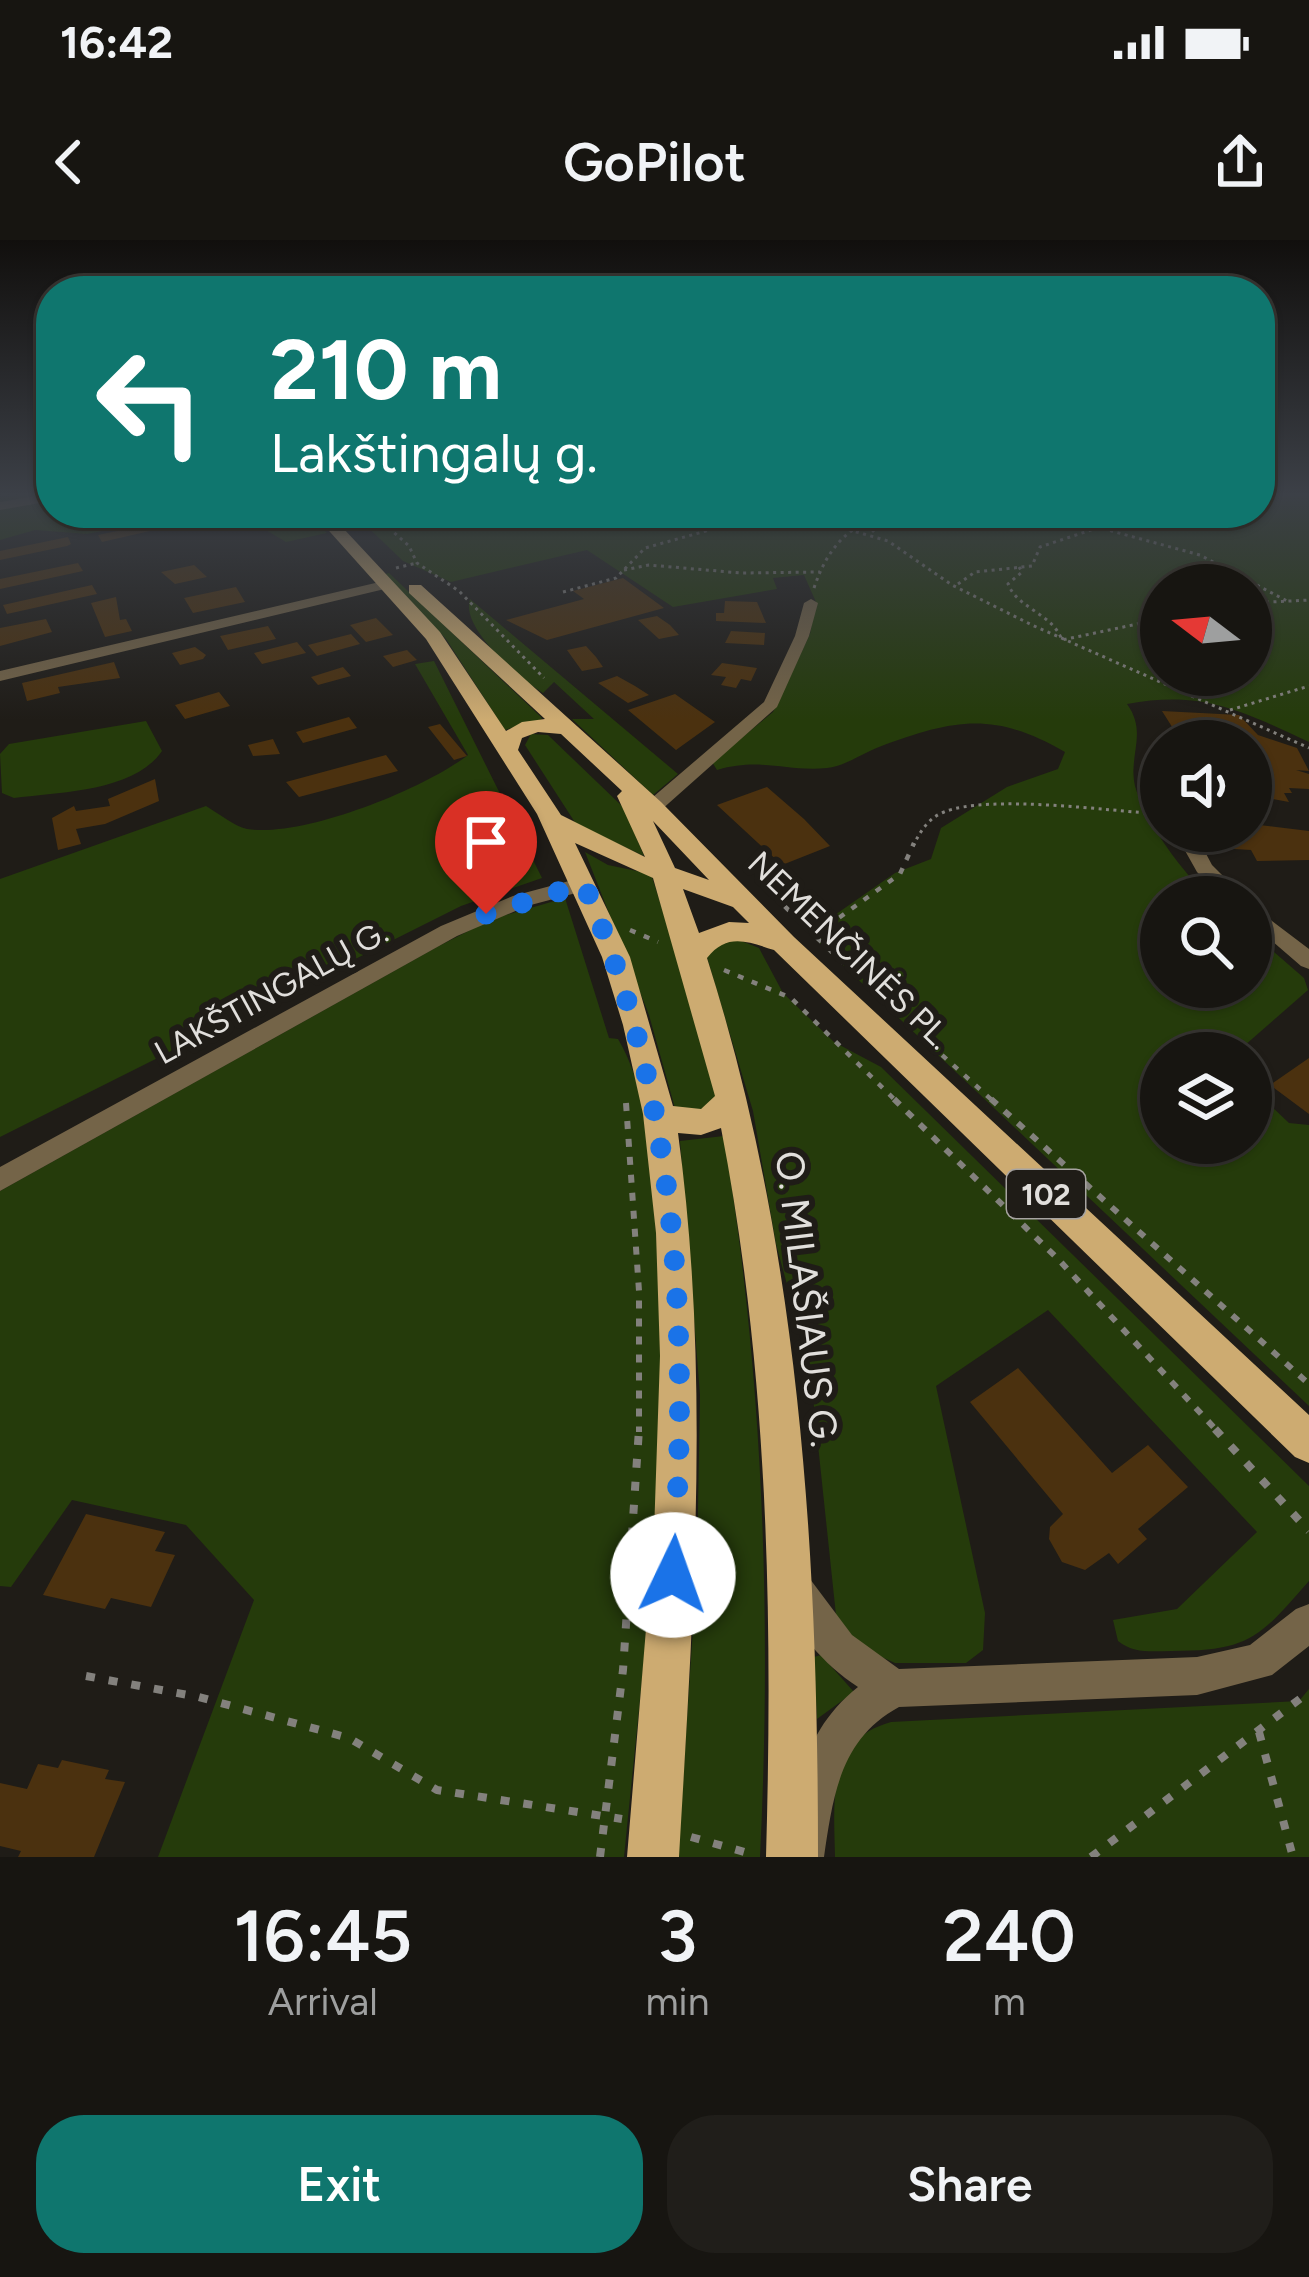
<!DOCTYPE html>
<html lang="en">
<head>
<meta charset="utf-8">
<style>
	:root { --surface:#171511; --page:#201e1a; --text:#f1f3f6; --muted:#9e9f9f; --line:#363431; --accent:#0f766e }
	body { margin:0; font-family:Figtree,sans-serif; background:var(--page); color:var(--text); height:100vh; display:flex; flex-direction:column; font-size:45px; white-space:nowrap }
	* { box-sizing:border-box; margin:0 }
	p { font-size:39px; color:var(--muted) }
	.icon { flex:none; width:66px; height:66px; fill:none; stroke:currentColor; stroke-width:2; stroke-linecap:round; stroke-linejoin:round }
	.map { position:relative; height:1617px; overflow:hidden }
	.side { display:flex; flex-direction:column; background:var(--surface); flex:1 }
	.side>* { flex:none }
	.hud { position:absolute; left:36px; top:36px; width:1239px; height:252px; border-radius:48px; box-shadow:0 3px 9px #0004,0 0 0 3px var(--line); background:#0f766e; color:#fff; overflow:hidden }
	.needle { width:78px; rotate:286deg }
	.buttons { position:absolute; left:1140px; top:324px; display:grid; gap:24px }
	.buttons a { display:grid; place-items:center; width:132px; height:132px; border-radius:50%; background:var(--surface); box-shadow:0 3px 9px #0004,0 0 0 3px var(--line); font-size:60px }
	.pin { position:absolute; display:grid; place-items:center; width:102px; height:102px; color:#fff; margin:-123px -51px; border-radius:50% 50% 50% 0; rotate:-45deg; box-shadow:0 0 12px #0007 }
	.pin .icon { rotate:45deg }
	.me { position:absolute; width:132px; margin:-66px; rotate:3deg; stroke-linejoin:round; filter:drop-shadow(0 0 9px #0008) }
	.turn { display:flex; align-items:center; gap:42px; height:252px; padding:0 36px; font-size:54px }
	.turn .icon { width:156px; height:156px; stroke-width:2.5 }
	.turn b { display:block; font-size:84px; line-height:102px }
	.eta { display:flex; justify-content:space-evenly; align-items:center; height:204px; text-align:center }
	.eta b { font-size:72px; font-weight:600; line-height:84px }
	.action { display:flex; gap:24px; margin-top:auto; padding:24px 36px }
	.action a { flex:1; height:138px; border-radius:48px; background:var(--accent); color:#fff; font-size:48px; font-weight:600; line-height:138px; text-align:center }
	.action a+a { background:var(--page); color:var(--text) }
	.status { display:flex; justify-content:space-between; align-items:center; height:84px; padding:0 60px; background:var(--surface); direction:ltr }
	.status svg { height:33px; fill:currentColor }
	header { display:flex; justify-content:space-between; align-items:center; height:156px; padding:0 36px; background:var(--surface); font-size:54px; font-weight:600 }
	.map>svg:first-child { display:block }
	.green { fill:#253b0b; fill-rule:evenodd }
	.building { fill:#4b310f }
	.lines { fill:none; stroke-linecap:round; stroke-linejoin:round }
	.path-far3 { stroke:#83817d; stroke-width:3; stroke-dasharray:3 4.5; stroke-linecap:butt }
	.path-far2 { stroke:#83817d; stroke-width:4.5; stroke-dasharray:6 9; stroke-linecap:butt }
	.path-far1 { stroke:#83817d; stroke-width:6; stroke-dasharray:8 10; stroke-linecap:butt }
	.path { stroke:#83817d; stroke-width:8; stroke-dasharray:9 14; stroke-linecap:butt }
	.minor { fill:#746448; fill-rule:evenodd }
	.primary { fill:#cdab71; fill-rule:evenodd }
	.route { stroke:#1a73e8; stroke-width:21; stroke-dasharray:0 37.8 }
	.labels { text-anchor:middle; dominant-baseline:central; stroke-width:12; stroke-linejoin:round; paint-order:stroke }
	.shield { fill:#1f1c17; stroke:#a7a4a1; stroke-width:3 }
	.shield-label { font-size:30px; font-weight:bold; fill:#e1dfdc }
	.street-label { font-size:33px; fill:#e1dfdc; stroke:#1f1c17 }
	.near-street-label { font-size:39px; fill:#e1dfdc; stroke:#1f1c17 }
</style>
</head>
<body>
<div class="status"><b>16:42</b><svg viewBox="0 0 49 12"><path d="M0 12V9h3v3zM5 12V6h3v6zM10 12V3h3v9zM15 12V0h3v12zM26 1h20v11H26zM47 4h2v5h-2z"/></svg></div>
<header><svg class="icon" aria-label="back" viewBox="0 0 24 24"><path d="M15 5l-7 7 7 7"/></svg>GoPilot<svg class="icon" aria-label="share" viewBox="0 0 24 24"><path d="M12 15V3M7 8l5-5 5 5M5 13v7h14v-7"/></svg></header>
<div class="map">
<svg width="1309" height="1617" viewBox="0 0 1309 1617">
	<rect width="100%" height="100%" fill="#1f1c17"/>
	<path class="green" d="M21,254H51V273H101L108,278L193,273L87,294L35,290L0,300V258Z
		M1260,254H1309V502C1242,471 1203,450 1127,464C1148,493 1128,515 1135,546C1144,580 1184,635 1210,657H1161V747H1251V692L1304,738L1308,750L1236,813H1161V903H1251V847L1289,883L1309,885V1166L809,693L895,633L931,619L941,588L1007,547L1058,529L1065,512C994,471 954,479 879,507C863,513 843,527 827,528C786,532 761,517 717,530L712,522L773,472L810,394L816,362L804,335L773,338L777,349L673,367L587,310L451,342L403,321L353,273H488L512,288L566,273H1260ZM1161,345H1251V435H1161Z
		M237,273H306L327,293L286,302Z
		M389,333L541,477L542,479L505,490L446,399L385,334Z
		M470,359L678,534L653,555L572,479H594L554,442L543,453C520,439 460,388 470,359Z
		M434,421L542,638L461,666L0,897V639L206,566C218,573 234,586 247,589C303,598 424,549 468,515L415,424Z
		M146,481L162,511C134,552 59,552 14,558L2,553L0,514L9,504Z
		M531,494L548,495L624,568L644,616L576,584L525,505Z
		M585,612L608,625L651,634L702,793L717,862L707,875L675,868L649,775Z
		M565,658L609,798L618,799C644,843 645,889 651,939C677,1164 646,1393 624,1617H158L254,1360L186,1285L72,1260L11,1347L0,1346V951L437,707L492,679Z
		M734,698L759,708L783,753L834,802L881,827L1309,1246V1341C1260,1397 1250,1411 1172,1411C1152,1411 1134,1414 1118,1401L1113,1380L1177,1369L1257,1292L1048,1070L936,1146L985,1373L983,1410L966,1423H895L857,1406L836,1375L810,1129L776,1004L753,871L706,714L708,708Z
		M724,896C763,1135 772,1375 760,1617H678L697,1327L700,1155L680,901Z
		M821,1415L854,1452L817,1479L814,1417Z
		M1309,1449V1617H835C834,1561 826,1500 891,1482L1299,1461Z"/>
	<path class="building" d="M146,285L150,291L102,302L98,295Z
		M68,297L71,304L67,306L0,320V311Z
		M78,323L83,331L0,349V339Z
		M194,325L207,337L175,344L161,332Z
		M623,338L664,368L547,400L506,380L584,359L573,351Z
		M92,345L97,354L7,374L3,365Z
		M236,347L245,362L193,373L184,358Z
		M116,357L120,380L126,379L132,391L105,397L91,363Z
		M725,361L757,362L766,383L716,381V373H724Z
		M657,376L670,385L679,395L659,399L638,380Z
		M376,378L393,395L366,402L350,385Z
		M46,379L52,392L0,406V388Z
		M268,386L276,399L228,410L220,396Z
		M731,391L765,393L764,405L725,403Z
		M351,394L360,404L317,416L308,405Z
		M297,402L306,413L262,424L254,413Z
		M586,406L596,417L603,427L582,431L567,410Z
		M195,407L206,415L203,419L180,425L172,413Z
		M407,410L417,420L393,427L383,416Z
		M114,422L120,438L58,447L60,453L27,461L22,443Z
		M722,423L757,428L751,441L741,439L736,448L721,445L726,437L711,435Z
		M343,427L351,436L318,445L311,437Z
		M617,436L635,446L649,455L628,463L598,443Z
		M219,452L230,466L185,479L175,465Z
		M675,454L715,482L676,510L628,470Z
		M1162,471L1239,475L1258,495L1297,508L1309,531L1296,530L1309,534V549L1289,548L1292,553H1284L1289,562L1251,555V501H1220L1215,492L1174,490Z
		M349,477L357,488L303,503L296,492Z
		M440,484L467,516L454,520L428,487Z
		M273,499L280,514L253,516L248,505Z
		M386,515L398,531L299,557L286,542Z
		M155,539L159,561L105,584L76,589L81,604L58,610L52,578L74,566L76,571L110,566L108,559Z
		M767,547L804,579L830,606L782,625L717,565Z
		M1251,584L1309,591V620L1257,621L1251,610L1218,608L1210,591H1251Z
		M1309,818V874L1270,845Z
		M1018,1128L1112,1233L1148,1205L1188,1247L1138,1289L1147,1299L1118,1324L1109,1313L1085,1330L1062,1322L1049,1299L1050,1287L1063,1274L970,1162Z
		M86,1274L165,1292L155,1311L175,1315L151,1367L111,1358L105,1369L43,1355Z
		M62,1520L109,1530L105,1539L125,1542L94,1617H18L21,1611L0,1606V1543L27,1549L38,1524L58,1528Z"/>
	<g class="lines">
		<path class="path-far3" d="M1260,256L1267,254
			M372,273L409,306L417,323L459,351L544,438
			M791,273L888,301L952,345L1032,385L1309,508
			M857,273L876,294
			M1045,273L1200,315L1287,361
			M1019,327L1022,332L1008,344C1018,369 1052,373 1062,400L1161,379
			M396,328L417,323
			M624,330L649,325L741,333L820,332
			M958,344L975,332L1032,326L1040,307L1121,280L1125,273
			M814,348C828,306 851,281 895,273
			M563,352L616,338L645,308L706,291L737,273
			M1251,363L1309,360
			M1230,470L1309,446
			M913,606C920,592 928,578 944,572C989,554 1109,571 1161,574"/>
		<path class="path-far2" d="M774,656L843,723
			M630,690L658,702
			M815,695L900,634L914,603
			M724,730L791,758L897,862
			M931,805L994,862"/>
		<path class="path-far1" d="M894,859L1059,1020L1218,1192
			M991,859L1309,1144
			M626,863L639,1051V1192"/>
		<path class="path" d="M1215,1189L1309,1291
			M86,1436L199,1457L349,1498L437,1550L622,1579
			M1259,1492L1293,1617
			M691,1597L755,1615
			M600,1617L623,1430L639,1189
			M1091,1617L1309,1452"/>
		<path class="minor" d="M49,254L51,261L0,270V262Z
			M388,340L395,344L393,347L0,441V431Z
			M811,359L818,363L809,396L777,467L660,571H646V563L764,462L795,396L804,363Z
			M1174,591H1194L1212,625L1244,657H1222L1197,632Z
			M584,637L594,644L591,649L527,666L457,696L0,951V927L441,686L513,656Z
			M1251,665L1309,709V729L1301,726L1251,683Z
			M797,1334L810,1339L852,1395L899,1429L1197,1417L1250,1405L1296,1369L1309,1364V1406L1272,1435L1197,1455L899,1467C840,1499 833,1556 824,1617H782C792,1553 804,1489 858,1447C823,1424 795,1391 779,1352L784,1339Z"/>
		<path class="primary" d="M313,273H329L440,392L506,491L522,482L545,479L409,353V345H421L661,562L794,697L1309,1175V1223L1295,1217L774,710C746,701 727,693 707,718C800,1009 818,1310 818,1617H766C773,1372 768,1130 721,888L701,895L678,893C711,1135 693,1375 679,1617H627L654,1293L660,1116L656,993L643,874L623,785L602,717L537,574L426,399ZM538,492L561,494L622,551L617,556L645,617L561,575L518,510L522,498ZM653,581L709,640L675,628ZM575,603L653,638L715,856L701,869L673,866L630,717ZM683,649L733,667L749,683L729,682L699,693Z"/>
	</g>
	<linearGradient id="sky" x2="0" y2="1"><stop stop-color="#110f0d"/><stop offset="0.53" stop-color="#3c4047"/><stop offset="1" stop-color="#3c4047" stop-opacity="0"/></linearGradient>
	<rect width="1309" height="480" fill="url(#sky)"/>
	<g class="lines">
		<path class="route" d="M486,674L584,644C681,867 689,1095 673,1335"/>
	</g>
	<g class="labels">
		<rect class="shield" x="1007" y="930" width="78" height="48" rx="9"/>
		<g class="shield-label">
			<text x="1046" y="954">102</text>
		</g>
		<g class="street-label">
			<text transform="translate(850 710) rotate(44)">NEMENČINĖS PL.</text>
			<text transform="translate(271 752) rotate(-29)">LAKŠTINGALŲ G.</text>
		</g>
		<g class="near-street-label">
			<text transform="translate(807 1059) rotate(83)">O. MILAŠIAUS G.</text>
		</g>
	</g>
</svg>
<div class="buttons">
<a><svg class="needle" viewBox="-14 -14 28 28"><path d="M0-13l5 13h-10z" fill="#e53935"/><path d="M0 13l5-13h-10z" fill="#9e9f9f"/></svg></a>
<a><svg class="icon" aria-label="sound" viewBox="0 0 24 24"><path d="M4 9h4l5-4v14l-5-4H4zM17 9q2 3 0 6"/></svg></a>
<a><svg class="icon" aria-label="search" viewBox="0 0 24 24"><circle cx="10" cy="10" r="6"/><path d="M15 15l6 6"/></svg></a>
<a><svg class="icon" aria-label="layers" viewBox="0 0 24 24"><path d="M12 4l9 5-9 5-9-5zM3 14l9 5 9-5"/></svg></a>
</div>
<div class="pin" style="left:486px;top:674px;background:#d93025"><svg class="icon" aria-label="arrive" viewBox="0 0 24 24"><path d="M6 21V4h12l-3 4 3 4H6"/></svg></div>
<svg class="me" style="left:673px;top:1335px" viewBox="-20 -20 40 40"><circle r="19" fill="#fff"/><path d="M0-13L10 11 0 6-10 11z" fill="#1a73e8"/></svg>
<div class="hud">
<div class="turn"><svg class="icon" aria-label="left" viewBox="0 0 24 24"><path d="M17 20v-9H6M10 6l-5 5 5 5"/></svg><div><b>210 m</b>Lakštingalų g.</div></div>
</div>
</div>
<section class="side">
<div class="eta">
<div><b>16:45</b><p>Arrival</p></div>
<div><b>3</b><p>min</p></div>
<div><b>240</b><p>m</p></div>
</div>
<div class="action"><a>Exit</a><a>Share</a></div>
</section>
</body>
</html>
